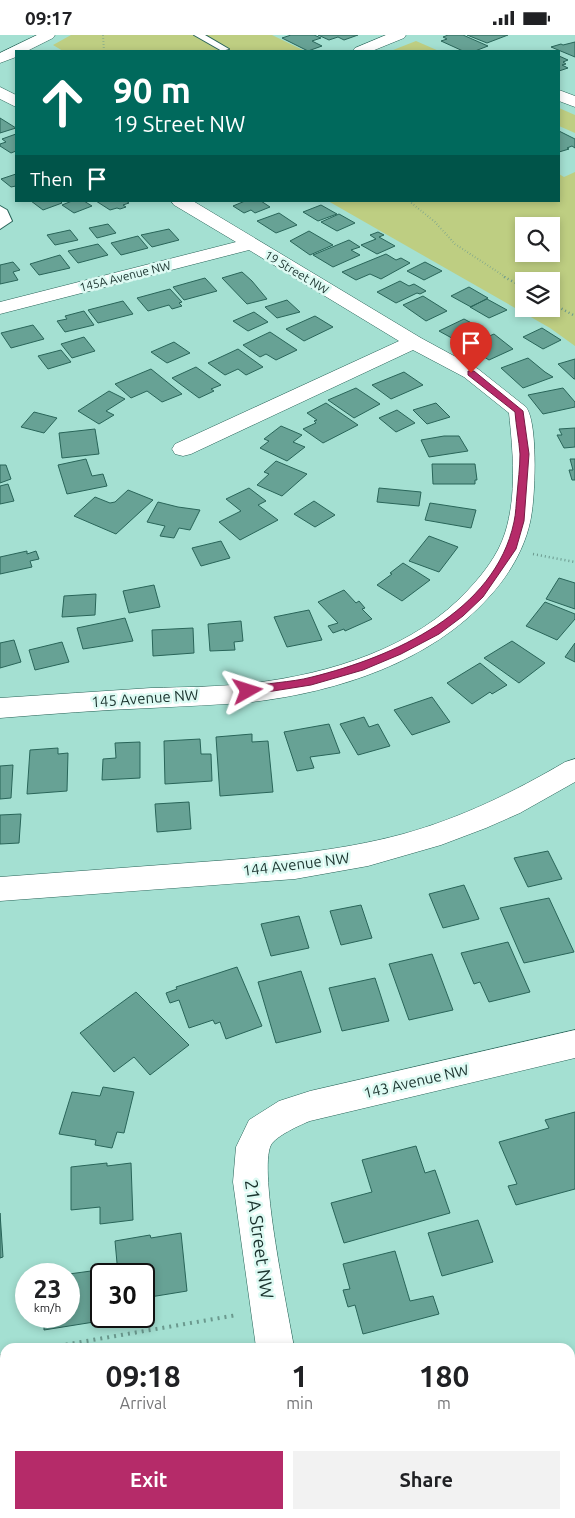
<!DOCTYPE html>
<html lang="en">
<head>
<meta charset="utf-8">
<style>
	:root { --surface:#fff; --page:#f2f2f2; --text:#202124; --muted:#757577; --accent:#b52b69 }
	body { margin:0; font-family:Ubuntu,sans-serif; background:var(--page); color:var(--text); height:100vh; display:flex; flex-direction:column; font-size:19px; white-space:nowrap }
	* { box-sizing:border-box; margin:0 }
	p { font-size:16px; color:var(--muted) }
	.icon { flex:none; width:28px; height:28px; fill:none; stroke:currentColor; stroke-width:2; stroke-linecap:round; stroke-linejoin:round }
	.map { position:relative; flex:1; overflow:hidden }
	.panel { position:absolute; left:0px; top:1308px; width:575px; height:176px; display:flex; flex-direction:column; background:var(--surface); border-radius:15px 15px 0 0; box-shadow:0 2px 8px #0003 }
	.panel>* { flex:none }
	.banner { position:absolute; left:15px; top:15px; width:545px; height:152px; border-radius:0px; box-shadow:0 2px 8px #0003; background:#00695c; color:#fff; overflow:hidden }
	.buttons { position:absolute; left:515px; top:182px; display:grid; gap:10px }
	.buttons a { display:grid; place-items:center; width:45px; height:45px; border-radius:0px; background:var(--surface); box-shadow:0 2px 8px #0003; font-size:25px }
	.speed { position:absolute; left:15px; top:1228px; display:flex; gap:10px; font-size:25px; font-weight:700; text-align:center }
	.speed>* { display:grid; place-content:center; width:65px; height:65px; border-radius:50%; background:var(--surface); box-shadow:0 2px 8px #0003; line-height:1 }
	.speed small { font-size:12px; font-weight:400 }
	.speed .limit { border:2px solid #111; border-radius:8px; background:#fff; color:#111 }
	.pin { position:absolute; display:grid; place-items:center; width:42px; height:42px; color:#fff; margin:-51px -21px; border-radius:50% 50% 50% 0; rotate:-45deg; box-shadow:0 0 5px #0007 }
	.pin .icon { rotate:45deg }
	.me { position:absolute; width:55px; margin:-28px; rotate:84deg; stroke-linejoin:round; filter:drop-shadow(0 0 4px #0008) }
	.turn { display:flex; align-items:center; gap:18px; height:105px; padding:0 15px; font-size:22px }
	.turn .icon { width:65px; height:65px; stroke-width:2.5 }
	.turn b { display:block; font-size:35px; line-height:42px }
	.then { display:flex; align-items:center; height:48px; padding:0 15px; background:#0003; gap:10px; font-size:19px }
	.eta { display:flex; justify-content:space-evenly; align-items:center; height:85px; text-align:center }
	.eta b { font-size:30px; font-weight:700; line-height:35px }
	.cta { display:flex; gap:10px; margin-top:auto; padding:10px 15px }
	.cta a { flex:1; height:58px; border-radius:0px; background:var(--accent); color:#fff; font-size:20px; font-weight:700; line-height:58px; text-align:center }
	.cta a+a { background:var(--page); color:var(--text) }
	.status { display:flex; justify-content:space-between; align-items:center; height:35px; padding:0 25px; background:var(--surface); direction:ltr }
	.status svg { height:14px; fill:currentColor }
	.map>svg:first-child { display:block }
	.green { fill:#bece82; fill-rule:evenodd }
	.building { fill:#67a295; stroke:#296559 }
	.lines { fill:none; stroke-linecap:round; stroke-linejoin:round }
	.service-casing { stroke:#286358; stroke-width:2 }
	.minor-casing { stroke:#286358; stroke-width:1 }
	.tertiary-casing { stroke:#286358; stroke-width:1 }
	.path-far2 { stroke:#6b998e; stroke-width:2; stroke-dasharray:0.5 2.5; stroke-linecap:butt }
	.path-far1 { stroke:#6b998e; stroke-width:2.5; stroke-dasharray:1 3; stroke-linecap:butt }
	.path { stroke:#6b998e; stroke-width:4; stroke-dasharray:2 5; stroke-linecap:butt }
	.service { fill:#fff; fill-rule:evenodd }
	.minor { fill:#fff; fill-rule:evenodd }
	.tertiary { fill:#fff; fill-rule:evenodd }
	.route { fill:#b52b69; stroke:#761c44 }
	.labels { text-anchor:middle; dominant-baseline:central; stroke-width:5; stroke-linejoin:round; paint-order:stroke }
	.far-street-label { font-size:12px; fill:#1a322d; stroke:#ddfaf3 }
	.street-label { font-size:15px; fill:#1a322d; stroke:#ddfaf3 }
	.near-street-label { font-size:18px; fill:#1a322d; stroke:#ddfaf3 }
</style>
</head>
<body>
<div class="status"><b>09:17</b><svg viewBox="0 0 49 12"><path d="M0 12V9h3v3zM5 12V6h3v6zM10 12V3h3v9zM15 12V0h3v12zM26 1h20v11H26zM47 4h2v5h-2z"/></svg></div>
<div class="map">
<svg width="575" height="1483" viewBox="0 0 575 1483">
	<rect width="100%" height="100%" fill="#a4e0d2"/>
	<path class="green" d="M71,0H272L305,16H63L53,10Z
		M416,6L439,16L393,15Z
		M559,73L575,80V98L559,91Z
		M575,137V311L550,293L328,166H559V139L564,142ZM551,191V219H524V191ZM551,246V274H524V246Z"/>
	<path class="building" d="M291,0H314L321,3L312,6L322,11L308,16L282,3Z
		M318,0H358L344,5L338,2L329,5Z
		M448,0H463L488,11L475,16H463L441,6L447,4L443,2Z
		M467,0H508L487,8Z
		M575,7V22L551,12L561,9L563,10Z
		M559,21L568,25L563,27L566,29L562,30L568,33L559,36Z
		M0,83L16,93L0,98Z
		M559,96L575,104V113L572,111L567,113L569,114L559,117Z
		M16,99V116L11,118L0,111V109L6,107L2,104Z
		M16,139V151L11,152L1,144Z
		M31,166H60L62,168L43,175Z
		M72,166H84L92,171L74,178L62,170Z
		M96,166H126L129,168L123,170L126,172L120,174L117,173L110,175Z
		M245,166H261L270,172L255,178L251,175L244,178L233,171Z
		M321,170L337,179L318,186L303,177Z
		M279,178L297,190L276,198L257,186Z
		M339,179L355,188L337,196L321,187Z
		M108,189L116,198L97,203L89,193Z
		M169,194L179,205L152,212L141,200Z
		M70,195L78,205L55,210L47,200Z
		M309,196L333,210L310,220L290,206Z
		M378,197L384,200L379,202L395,211L377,219L361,210L376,204L370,200Z
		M138,201L148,213L121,220L111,208Z
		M349,205L360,212L351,215L360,220L333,232L313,220Z
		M98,209L108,220L78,228L68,216Z
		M386,219L396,225L401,223L410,228L381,244L370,239L356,245L342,237Z
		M60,220L70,233L39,240L30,229Z
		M13,227L20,235L13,237L18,245L0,249V230Z
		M425,227L442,236L424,245L407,236Z
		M242,237L252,246L267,264L247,269L222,243Z
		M205,243L217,256L184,265L173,252Z
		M400,246L409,251L414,249L426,256L420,259L417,258L396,268L377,257Z
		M469,252L488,263L471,272L451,261Z
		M170,254L182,267L179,268L182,271L172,274L169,270L148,276L137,263Z
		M423,261L447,276L426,286L403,270Z
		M487,264L507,275L489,283L470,272Z
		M287,265L300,277L277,283L265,272Z
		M123,266L133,279L98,288L88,275Z
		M84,276L94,290L65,297L57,286L67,284L65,281Z
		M254,277L268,287L248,296L233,286Z
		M315,281L333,292L304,306L286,294Z
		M464,284L483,294L459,307L439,296Z
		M33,290L44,304L11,313L1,298Z
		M542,293L561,305L543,314L523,302Z
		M270,297L297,315L276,325L266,319L260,322L243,310Z
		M494,299L513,314L489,325L466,311Z
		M84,302L95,316L72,323L61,309Z
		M174,307L190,318L167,328L151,317Z
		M238,314L263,332L246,340L238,334L225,340L208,328Z
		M61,315L71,327L48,334L38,321Z
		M528,323L545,337L553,342L523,353L501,333Z
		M575,324V344H574L558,329Z
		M196,332L221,350L211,354L214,356L199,363L172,343Z
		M151,334L182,359L162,367L147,356L131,363L115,349Z
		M404,337L423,350L391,364L372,350Z
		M356,353L380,369L354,383L328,365Z
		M563,353L575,367V372L543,379L528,360Z
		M109,356L125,364L106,376L114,380L99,389L78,376Z
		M326,368L358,390L323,408L303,394L316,388L314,386L317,385L307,378Z
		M436,368L450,382L427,389L413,375Z
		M397,375L415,388L396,397L379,383Z
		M34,377L57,383L44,398L21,392Z
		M281,391L302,400L293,407L305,412L287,426L260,413L269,406L264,404Z
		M575,393V412L564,413L557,400H562L559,394Z
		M95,394L99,419L62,423L59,398Z
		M444,401H459L468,416L429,422L421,405Z
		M86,424L92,441L103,439L107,451L67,459L58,430Z
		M570,424H575V445H572L569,435H573Z
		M276,426L307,439L282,461L257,450L269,439L264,437Z
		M432,429H475L477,445H475V449H433Z
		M0,430H6L11,444L0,448Z
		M8,449L14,466L0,469V451Z
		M249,453L266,466L258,470L278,485L240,505L219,487L241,476L226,464Z
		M379,453L421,457L419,471L377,467Z
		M128,455L153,465L116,499L74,481L95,462L110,468L115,467Z
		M314,466L335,480L315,492L294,479Z
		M158,467L178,472L200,475L190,495L179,493L174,503L160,501L165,491L147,487Z
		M430,468L476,475L471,493L425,485Z
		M429,501L458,512L439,537L409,526Z
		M221,506L230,523L201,531L192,513Z
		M27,516V519L36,516L39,524L30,526L32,532L0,539V522Z
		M403,528L430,545L402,566L377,550L392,539L390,538Z
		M559,543L575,548V574L546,564Z
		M154,550L160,572L129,578L123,556Z
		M344,555L356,568L359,566L365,573L362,574L372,584L345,596L344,594L333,598L328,591L338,588L318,567Z
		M96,559L95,580L62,582L64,561Z
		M545,567L575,579V584L557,605L526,591Z
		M309,575L322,605L287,612L274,582Z
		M125,583L133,606L83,614L77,593Z
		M241,586L243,606L234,607L235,615L210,616L208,589Z
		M193,593L194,618L153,621L152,595Z
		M14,605L21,627L0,633V608Z
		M512,606L545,628L519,648L484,623Z
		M62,607L69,627L35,635L29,615Z
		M575,608V627L565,622Z
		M480,628L507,650L492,659L490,657L472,669L447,648Z
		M432,662L450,687L412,700L394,675Z
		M364,682L369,692L378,689L390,711L358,720L340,689Z
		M329,689L340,718L310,722L314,733L297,736L284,697Z
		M252,699V707L268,706L273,757L220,761L216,702Z
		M200,704L201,719H211L212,746L165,749L164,706Z
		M140,707V743L102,745L103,724L116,723L115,708Z
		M58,713V719L68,718L67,756L27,759L30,715Z
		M13,730L11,763L0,764V731Z
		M189,767L191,794L157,797L155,769Z
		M21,779L19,808L0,809V780Z
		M548,816L562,844L528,852L514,823Z
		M464,850L479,884L443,893L429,859Z
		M549,863L574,917L524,928L500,873Z
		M361,870L372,903L341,910L330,876Z
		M299,881L309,913L271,921L261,889Z
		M508,907L530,957L489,967L480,947L474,949L461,918Z
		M432,919L453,975L409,985L389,929Z
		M237,932L262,991L226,1004L220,987L215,989L213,985L189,993L179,965L170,968L166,958L177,954L176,952Z
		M301,936L321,997L276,1008L258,947Z
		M375,943L389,986L342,996L329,953Z
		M136,957L189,1010L150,1040L134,1022L114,1037L80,998Z
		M103,1052L134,1057L124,1098L117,1097L112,1113L95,1110L96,1105L59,1099L72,1057L100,1061Z
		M575,1077V1154L516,1170L508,1151L517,1149L499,1107L549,1093L545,1085Z
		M416,1111L425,1138L435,1135L450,1178L344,1208L331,1168L372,1157L362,1125Z
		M107,1128V1131L131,1128L133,1185L100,1189V1172L71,1175V1132Z
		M0,1178L3,1222L0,1223Z
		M478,1185L493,1227L442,1241L428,1198Z
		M181,1198L187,1256L144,1263V1239H118L115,1206L150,1200L151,1203Z
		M395,1216L410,1266L433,1261L439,1279L363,1299L355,1270L348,1272L343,1255L350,1254L343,1229Z
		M91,1236L94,1287L44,1295V1281H69V1239Z
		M5,1348V1402L0,1403V1349Z
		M118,1479H204V1483H118Z
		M514,1479H567L568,1483H516Z"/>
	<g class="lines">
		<defs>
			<path id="service" d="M194,0H205L229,14L222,16Z
				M0,171L7,175L12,186L0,194Z"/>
			<path id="minor" d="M386,0H406L404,3L372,16H353L355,13Z
				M0,52L16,60V72L0,64Z
				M559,55L575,61V72L559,66Z
				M171,166H193L421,303L478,334L526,372C538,388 535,455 532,476C528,508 511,538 489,562C431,627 337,657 252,667C219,670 185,671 151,673C100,675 50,679 0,683V663C50,660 101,656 151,653C185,652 219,652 253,648C329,639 415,613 468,555C483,539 498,520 505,498C517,460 513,417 509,378L464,342L413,315L191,419L183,421L175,419L172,414L175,409L399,306L249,215L0,279V267L236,207L174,170Z
				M575,995V1023L310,1086C300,1090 276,1101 271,1110C258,1136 288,1276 294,1312H256L233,1147L236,1112L249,1085L279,1066L310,1056Z
				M280,1479H320L321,1483H281Z"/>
			<path id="tertiary" d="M37,0H55L53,3L27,16H16V22L0,28V18Z
				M575,724V747L520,778L486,793L441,810L368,831L295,844L0,866V842C67,837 134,832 201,827C269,822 336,817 403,799C461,783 514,757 565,727Z"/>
		</defs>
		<use href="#service" class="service-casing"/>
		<use href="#minor" class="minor-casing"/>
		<use href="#tertiary" class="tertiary-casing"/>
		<path class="path-far2" d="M103,0L104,16
			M409,166L435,187L455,209L507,243"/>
		<path class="path-far1" d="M504,242L524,252
			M551,268L575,281
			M533,519L575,527"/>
		<path class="path" d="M52,1312L237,1280
			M0,1321H5"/>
		<use href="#service" class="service"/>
		<use href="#minor" class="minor"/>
		<use href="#tertiary" class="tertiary"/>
	</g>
	<path class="route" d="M468,336H474L523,376L529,419L524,486L516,514L483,562L463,581L439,599L401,619L363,635L311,650L248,660L245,659L243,656L245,654C266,647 290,648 312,642C393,622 495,577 514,487C516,478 516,469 517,460C518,447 520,432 520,419C519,405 516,391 515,377L468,340Z"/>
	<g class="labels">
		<g class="far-street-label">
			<text transform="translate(297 237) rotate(31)">19 Street NW</text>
			<text transform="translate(125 241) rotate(-14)">145A Avenue NW</text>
		</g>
		<g class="street-label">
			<text transform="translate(145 663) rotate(-4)">145 Avenue NW</text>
			<text transform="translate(296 829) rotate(-7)">144 Avenue NW</text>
			<text transform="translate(416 1046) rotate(-13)">143 Avenue NW</text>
		</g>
		<g class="near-street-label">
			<text transform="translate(260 1204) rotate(82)">21A Street NW</text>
		</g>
	</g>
</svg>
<div class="buttons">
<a><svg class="icon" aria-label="search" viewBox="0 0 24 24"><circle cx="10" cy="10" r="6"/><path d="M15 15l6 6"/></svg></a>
<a><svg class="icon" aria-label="layers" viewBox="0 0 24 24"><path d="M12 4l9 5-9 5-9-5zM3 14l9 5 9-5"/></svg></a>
</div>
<div class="speed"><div>23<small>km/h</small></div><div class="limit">30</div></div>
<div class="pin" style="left:471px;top:338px;background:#d93025"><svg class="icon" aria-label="arrive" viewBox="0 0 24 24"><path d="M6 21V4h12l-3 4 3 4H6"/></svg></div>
<svg class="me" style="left:248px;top:656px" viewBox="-20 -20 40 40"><path d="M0-17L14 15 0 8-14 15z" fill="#b52b69" stroke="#fff" stroke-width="4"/></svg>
<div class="banner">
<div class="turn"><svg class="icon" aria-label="ahead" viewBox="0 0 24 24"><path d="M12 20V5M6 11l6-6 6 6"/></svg><div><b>90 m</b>19 Street NW</div></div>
<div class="then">Then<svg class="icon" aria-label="arrive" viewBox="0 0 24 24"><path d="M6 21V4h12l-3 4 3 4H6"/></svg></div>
</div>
<section class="panel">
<div class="eta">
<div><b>09:18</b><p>Arrival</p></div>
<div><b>1</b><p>min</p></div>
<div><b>180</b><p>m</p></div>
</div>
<div class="cta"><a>Exit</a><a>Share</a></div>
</section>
</div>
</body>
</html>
